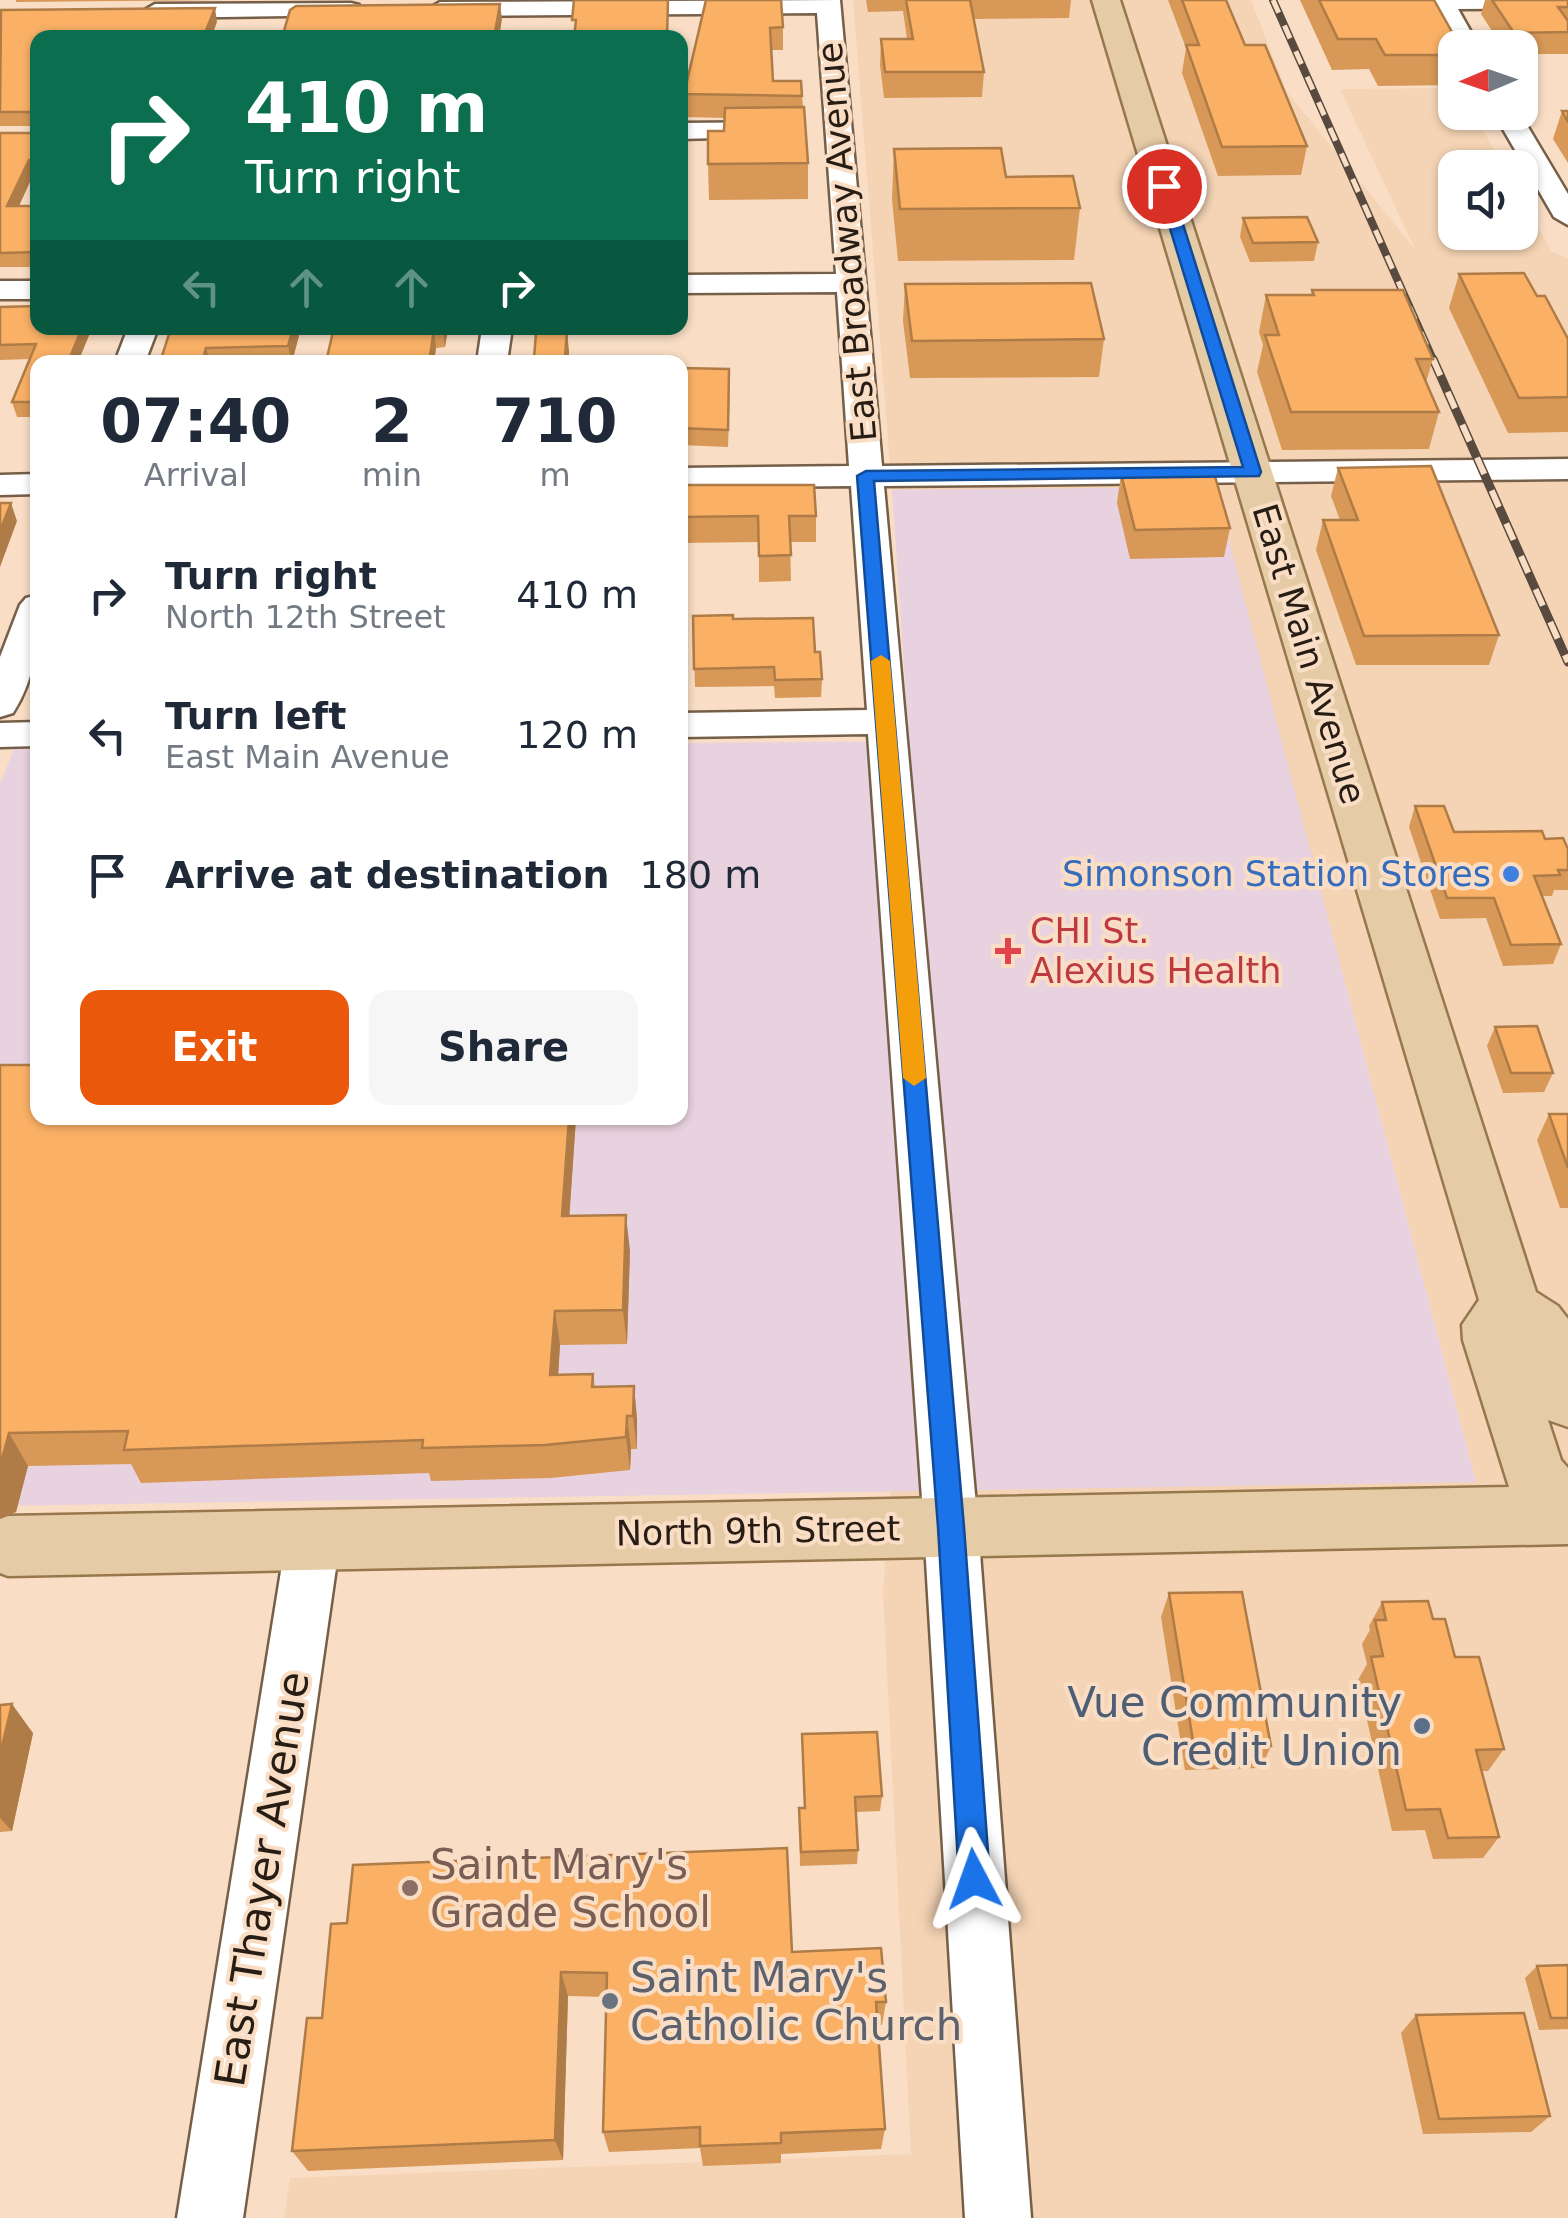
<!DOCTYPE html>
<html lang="en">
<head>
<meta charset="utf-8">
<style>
	:root { --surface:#fff; --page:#f6f6f7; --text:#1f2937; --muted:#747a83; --accent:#ea580c }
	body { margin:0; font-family:"DejaVu Sans",sans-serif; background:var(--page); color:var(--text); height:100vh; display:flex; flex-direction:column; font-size:38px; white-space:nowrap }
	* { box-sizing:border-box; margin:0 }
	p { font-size:32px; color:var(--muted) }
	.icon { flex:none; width:55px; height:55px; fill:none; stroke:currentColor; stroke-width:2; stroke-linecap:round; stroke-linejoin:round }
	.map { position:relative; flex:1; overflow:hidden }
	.side { position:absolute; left:30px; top:355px; width:658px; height:770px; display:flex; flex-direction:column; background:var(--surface); border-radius:20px; box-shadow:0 2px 8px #0004 }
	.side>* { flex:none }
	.guide { position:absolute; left:30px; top:30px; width:658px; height:305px; border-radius:20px; box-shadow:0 2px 8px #0004; background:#0b6e4f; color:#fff; overflow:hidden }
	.needle { width:65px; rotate:268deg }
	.fabs { position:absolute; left:1438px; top:30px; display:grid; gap:20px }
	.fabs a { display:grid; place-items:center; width:100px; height:100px; border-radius:20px; background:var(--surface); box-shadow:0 2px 8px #0004; font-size:50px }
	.pin { position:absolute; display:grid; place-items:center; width:85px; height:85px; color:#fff; margin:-42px; border:5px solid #fff; border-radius:50%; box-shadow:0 2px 10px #0007 }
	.me { position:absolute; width:110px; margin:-55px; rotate:356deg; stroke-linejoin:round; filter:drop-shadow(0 0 8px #0008) }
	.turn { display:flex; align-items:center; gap:35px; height:210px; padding:0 50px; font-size:45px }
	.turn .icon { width:130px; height:130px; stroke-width:2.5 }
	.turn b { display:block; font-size:70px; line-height:85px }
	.lanes { display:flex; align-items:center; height:95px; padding:0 50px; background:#0003; justify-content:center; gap:50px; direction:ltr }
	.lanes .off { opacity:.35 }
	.eta { display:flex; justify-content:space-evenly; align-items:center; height:170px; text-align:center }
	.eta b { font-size:60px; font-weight:700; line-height:70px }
	.cta { display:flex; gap:20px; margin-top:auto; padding:20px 50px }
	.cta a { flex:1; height:115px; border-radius:20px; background:var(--accent); color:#fff; font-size:40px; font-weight:700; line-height:115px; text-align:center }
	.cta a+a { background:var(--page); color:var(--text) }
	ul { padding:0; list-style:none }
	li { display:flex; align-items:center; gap:30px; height:140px; padding:0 50px }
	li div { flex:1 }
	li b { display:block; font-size:38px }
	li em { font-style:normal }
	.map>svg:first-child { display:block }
	.built { fill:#f5d4b5 }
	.medical { fill:#e9d2df }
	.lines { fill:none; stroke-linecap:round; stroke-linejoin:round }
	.minor-casing { stroke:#765f48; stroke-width:5 }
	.major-casing { stroke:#97784d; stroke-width:5 }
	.minor { fill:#fff; fill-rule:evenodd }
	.major { fill:#e5cba6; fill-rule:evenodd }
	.rail-far1-casing { stroke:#584a3e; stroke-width:8 }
	.rail-casing { stroke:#584a3e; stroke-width:9 }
	.rail-far1 { stroke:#f9dec5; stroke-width:5; stroke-dasharray:14; stroke-linecap:butt }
	.rail { stroke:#f9dec5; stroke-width:6; stroke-dasharray:18; stroke-linecap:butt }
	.wall { fill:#d79858 }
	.shaded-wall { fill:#af7c47 }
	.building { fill:#fab166; stroke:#af7c47; stroke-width:2.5 }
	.route { fill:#1a73e8; stroke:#114b97; stroke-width:2.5 }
	.slow { fill:#f59e0b }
	.shop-dot { fill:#3f7fe0; stroke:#f9dec5; stroke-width:4 }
	.health-dot { fill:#e0444e; stroke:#f9dec5; stroke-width:4 }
	.service-dot { fill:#5c6f8a; stroke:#f9dec5; stroke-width:4 }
	.education-dot { fill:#8d6e63; stroke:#f9dec5; stroke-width:4 }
	.worship-dot { fill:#6b7280; stroke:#f9dec5; stroke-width:4 }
	.labels { text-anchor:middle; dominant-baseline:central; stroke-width:8; stroke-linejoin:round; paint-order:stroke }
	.street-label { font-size:35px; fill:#271d14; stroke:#f9dec5 }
	.shop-label { font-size:35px; fill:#366cbe; stroke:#f9dec5; text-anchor:end }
	.health-label { font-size:35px; fill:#be3a42; stroke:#f9dec5; text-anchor:start }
	.near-service-label { font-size:42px; fill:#4e5e75; stroke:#f9dec5; text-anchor:end }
	.near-education-label { font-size:42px; fill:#785e54; stroke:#f9dec5; text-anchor:start }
	.near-street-label { font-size:42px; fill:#271d14; stroke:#f9dec5 }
	.near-worship-label { font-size:42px; fill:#5b616d; stroke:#f9dec5; text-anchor:start }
</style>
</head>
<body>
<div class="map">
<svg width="1568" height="2218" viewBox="0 0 1568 2218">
	<rect width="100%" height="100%" fill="#f9dec5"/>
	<path class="built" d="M853,0H1251L1287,92L1415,249L1340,89L1455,88V112L1473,113L1504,167L1455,168V232H1520V196L1552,252L1568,258V2218H284L290,2178L911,2154L883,1591L891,1491L1476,1481L1215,488L892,490Z"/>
	<path class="medical" d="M1215,487L1476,1482L0,1506V784L14,749H37L38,1118H680V743L909,741L892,490Z"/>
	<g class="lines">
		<defs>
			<path id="minor" d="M840,0L882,466L1568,459V479L884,486L978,1527L1031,2218H965L924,1527L868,734L680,737V713L867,710L851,486L680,488V468L849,466L837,292L680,293V275L836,274L817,13L440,16L428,9L440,2Z
				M1429,0H1568V8L1458,9L1480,48H1455Z
				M351,3L359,5L363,10L359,15L155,18L143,11L155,4Z
				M1493,112H1519L1568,194V225L1554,217Z
				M786,122L795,124L799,130L795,136L680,139V123Z
				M0,281H38V299H0Z
				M128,328H158L145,362H115Z
				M482,328H512L507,362H477Z
				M38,474V494L0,495V475Z
				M38,595C38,637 37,676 13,713L0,717V657L20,605L26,598Z
				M38,722V746L0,747V723Z
				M313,1516L332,1523L340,1540L243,2218H177L286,1540L294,1523Z"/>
			<path id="major" d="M1092,0H1120L1536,1292L1558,1306L1568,1319V1427L1548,1420L1561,1460L1568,1468V1544L8,1576L0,1573V1519L8,1516L1509,1487L1463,1340L1462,1325L1479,1300Z"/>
		</defs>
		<use href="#minor" class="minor-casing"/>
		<use href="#major" class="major-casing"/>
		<use href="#minor" class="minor"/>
		<use href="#major" class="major"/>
		<defs>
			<path id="rail-far1" d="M1273,0L1434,362"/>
			<path id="rail" d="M1433,359L1568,662"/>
		</defs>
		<use href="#rail-far1" class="rail-far1-casing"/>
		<use href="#rail" class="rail-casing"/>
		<use href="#rail-far1" class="rail-far1"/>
		<use href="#rail" class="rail"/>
	</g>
	<path class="wall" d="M16,0H226L16,2Z
		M706,0L783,27V50H772L773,81L802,96L808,163V199L709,200L708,164L724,131L725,118L685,117L684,94Z
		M866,0H1071L1069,18L974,19L984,72L982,97L884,98L880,65L881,39H907L903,11L868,12Z
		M1168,0H1226L1245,45L1307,146L1301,175L1218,176L1182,73L1186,48Z
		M1300,0H1434L1455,48V85L1378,86L1369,69L1332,70Z
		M1485,0H1568V54H1520V48H1503L1481,14Z
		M0,11L217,22L38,38V174L33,175L19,206H38V267H0V133H37V126H0Z
		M1562,111H1568V163L1553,139Z
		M894,149L1006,177L1080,208L1074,260L898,261L892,199Z
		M1243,218L1318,242L1314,261L1250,262L1240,237Z
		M1459,274L1537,296L1568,339V432L1508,433L1449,308Z
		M905,284L1104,339L1099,377L910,378L903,321Z
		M1312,290L1433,359L1426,382L1439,412L1429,449L1282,450L1257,372L1263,345L1259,332L1266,295H1311Z
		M0,307L38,328H92L78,362H38V417H17L12,402L30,359L0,360Z
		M171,328H301L292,362H162L161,359Z
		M448,328L445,347L436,348L434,362H326L333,332Z
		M569,351L568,362H534V358Z
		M680,368L730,386L728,447L680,445Z
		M1338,468L1499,635L1489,665H1356L1316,550L1323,520H1340L1331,496Z
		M1121,474L1230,528L1224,557L1130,559L1117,503Z
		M680,485L816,516V542H790L791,581L759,582V542L680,543Z
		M693,616L733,619L815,652L822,679L821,697L775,698L774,686L695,687Z
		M1415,806L1454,832L1545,839L1568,849V890H1554L1552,896H1542L1561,944L1553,964L1503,966L1486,918L1440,919L1409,827Z
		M1495,1027L1553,1073L1544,1092L1503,1093L1487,1046Z
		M0,1065L38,1118H576L569,1216L630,1251L627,1344L560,1345L558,1375L593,1374L595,1387L634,1386L637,1419V1449H631L630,1470L551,1478L431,1481L429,1473L141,1483L131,1464L28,1466L16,1512L0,1518Z
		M1549,1114H1568V1208H1560L1537,1140Z
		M1169,1593L1271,1746L1261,1768L1185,1770L1161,1617Z
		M1382,1602L1433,1619L1504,1749L1488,1771H1482L1499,1837L1483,1858L1433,1859L1425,1830L1392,1831L1358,1680L1367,1664L1362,1644L1370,1630L1369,1626Z
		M0,1705L33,1733L12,1831L0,1832Z
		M802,1734L882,1796L880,1811L856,1812L858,1850L857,1864L800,1866L799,1808H804Z
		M331,1924L792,1952L886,2002L882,2025H878L885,2129L881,2149L781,2154V2163L703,2166L700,2148L609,2152L603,2132L606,1997L568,1996L563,2160L308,2171L292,2151L322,2018Z
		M1568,1965V2029L1539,2030L1525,1978L1537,1966Z
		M1416,2015L1550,2116L1531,2132L1423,2134L1401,2033Z"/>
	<path class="shaded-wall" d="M500,4L502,19L499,38H494Z
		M215,8L217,22L211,38H203Z
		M29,160L33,175L12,221L7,206Z
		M82,328H92L78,362H68Z
		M293,328H301L292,362L288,346Z
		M443,328H448L445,347L443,330Z
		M434,330L436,348L434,362H429Z
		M567,332L569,351L568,362H566Z
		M206,348L210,362H204L203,359Z
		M11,503L17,521L0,567V531Z
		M569,1118H576L567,1252L562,1216Z
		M626,1215L630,1251L627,1344L623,1310Z
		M555,1311L560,1345L556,1409L550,1375Z
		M634,1386L637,1419V1449L633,1416Z
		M627,1416L631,1449L630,1470L626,1437Z
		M9,1433L28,1466L16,1512L0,1518V1466Z
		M12,1704L33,1733L12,1831L0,1818V1755Z
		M561,1972L568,1996L563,2160L555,2140Z"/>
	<path class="building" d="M574,0H668L667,38H574L576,20H572Z
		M706,0H781L783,27L770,28L773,81H801L802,96L684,94Z
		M906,0H970L984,72H885L881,39H913Z
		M1182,0H1226L1245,45H1265L1307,146L1222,147L1186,45H1199Z
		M1319,0H1434L1461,48H1455V55H1385L1376,39H1338Z
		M1492,0H1568V7H1558L1568,21V32L1514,33Z
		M500,4L494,38H282L290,10L296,6Z
		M215,8L203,38H38V160H29L7,206H38V252L0,253V133H37V112H0L1,10Z
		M804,107L808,163L708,164V131H724L725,108Z
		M1562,111H1568V122Z
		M1001,148L1006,177L1073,176L1080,208L900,209L894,149Z
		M1307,217L1318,242L1253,243L1243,218Z
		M1524,273L1537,296H1545L1568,339V397L1519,398L1459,274Z
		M1091,283L1104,339L912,341L905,284Z
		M1312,290H1403L1433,359H1416L1439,412H1291L1265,335H1279L1266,295H1314Z
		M38,306V328H82L68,362H38V402H12L36,344L0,345V307Z
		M171,328H293L288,346L206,348L203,359H161Z
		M363,328H443V330H434L429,362H326L333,332L362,331Z
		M567,332L565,357L534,358L536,333Z
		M680,368L729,369L728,430L680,428Z
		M1431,466L1499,635L1364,636L1323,520H1358L1338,468Z
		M1214,473L1230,528L1135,530L1121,474Z
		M680,485H814L816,516H789L791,555L759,556L758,516L680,517Z
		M0,503H11L0,531Z
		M733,615V619L813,618L815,652H820L822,679L775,680L774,667L694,669L693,616Z
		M1415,806H1444L1454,832L1542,831L1545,839L1563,838L1568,849V870H1558L1560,875L1534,876L1561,944L1511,945L1494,898H1447Z
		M1537,1026L1553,1073H1511L1495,1027Z
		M0,1065H38V1118H569L562,1216L626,1215L623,1310L555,1311L550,1375L593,1374L592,1387L634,1386L633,1416H627L626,1437L545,1445L422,1448L423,1440L124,1450L128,1431L9,1433L0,1466Z
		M1549,1114H1568V1168Z
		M1242,1592L1271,1746L1194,1747L1169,1593Z
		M1428,1601L1433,1619H1445L1455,1657H1479L1504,1749L1476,1750L1499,1837L1448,1838L1440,1809L1406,1810L1371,1657L1383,1656L1375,1620H1386L1382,1602Z
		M12,1704L0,1755V1705Z
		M877,1732L882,1796L855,1797L858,1850L801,1852L799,1808H805L802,1734Z
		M787,1848L792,1952L881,1948L886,2002H876L885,2129L781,2133V2143L700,2146V2127L603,2132L607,1973L561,1972L555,2140L292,2151L307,2018H322L331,1924L347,1923L353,1865Z
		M1568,1965V2018H1551L1537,1966Z
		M1524,2013L1550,2116L1439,2119L1416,2015Z"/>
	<path class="route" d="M1164,182L1171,186L1261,472L1259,476L874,481L964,1527L990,1879L985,1890L974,1894L964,1890L959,1879L938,1527L857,476L866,471L1243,467L1157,186Z"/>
	<path class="slow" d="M881,655L890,661L926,1078L914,1086L903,1078L871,661Z"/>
	<circle class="shop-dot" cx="1511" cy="874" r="10"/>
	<path class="health-dot" d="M1003 936h10v10h10v10h-10v10h-10v-10h-10v-10h10z"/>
	<circle class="service-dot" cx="1422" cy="1726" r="10"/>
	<circle class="education-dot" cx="410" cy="1888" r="10"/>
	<circle class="worship-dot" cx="610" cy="2001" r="10"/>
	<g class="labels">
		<g class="street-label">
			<text transform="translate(847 242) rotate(-95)">East Broadway Avenue</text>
			<text transform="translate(1309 654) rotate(73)">East Main Avenue</text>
			<text transform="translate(758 1531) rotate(-1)">North 9th Street</text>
		</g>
		<g class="shop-label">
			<text x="1491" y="874">Simonson Station Stores</text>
		</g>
		<g class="health-label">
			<text x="1030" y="931">CHI St.<tspan x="1030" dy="40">Alexius Health</tspan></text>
		</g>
		<g class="near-service-label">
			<text x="1402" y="1702">Vue Community<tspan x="1402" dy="48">Credit Union</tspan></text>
		</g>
		<g class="near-education-label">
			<text x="430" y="1864">Saint Mary's<tspan x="430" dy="48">Grade School</tspan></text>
		</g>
		<g class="near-street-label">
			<text transform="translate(262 1879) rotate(-81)">East Thayer Avenue</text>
		</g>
		<g class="near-worship-label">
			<text x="630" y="1977">Saint Mary's<tspan x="630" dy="48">Catholic Church</tspan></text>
		</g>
	</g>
</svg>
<div class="fabs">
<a><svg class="needle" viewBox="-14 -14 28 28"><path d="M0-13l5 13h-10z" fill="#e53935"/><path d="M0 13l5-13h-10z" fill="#747a83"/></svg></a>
<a><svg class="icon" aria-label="sound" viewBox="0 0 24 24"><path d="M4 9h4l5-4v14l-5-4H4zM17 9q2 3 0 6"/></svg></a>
</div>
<div class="pin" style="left:1164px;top:186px;background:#d93025"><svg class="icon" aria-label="arrive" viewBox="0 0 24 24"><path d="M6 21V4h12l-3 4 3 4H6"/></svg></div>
<svg class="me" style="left:974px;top:1879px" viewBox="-20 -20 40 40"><path d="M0-17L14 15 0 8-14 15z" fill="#1a73e8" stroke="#fff" stroke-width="4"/></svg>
<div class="guide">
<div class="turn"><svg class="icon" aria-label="right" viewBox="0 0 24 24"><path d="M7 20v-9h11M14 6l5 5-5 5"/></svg><div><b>410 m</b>Turn right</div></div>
<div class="lanes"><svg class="icon off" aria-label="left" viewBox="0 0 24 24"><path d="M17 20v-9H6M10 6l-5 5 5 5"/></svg><svg class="icon off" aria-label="ahead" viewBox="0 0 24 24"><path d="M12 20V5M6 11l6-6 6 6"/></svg><svg class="icon off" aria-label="ahead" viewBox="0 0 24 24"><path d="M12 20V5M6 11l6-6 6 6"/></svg><svg class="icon" aria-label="right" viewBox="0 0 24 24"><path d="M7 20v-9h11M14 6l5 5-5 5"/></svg></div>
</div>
<section class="side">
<div class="eta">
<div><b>07:40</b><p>Arrival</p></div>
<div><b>2</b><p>min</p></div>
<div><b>710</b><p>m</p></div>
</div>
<ul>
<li><svg class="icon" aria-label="right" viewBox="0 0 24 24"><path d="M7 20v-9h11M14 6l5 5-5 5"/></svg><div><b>Turn right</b><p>North 12th Street</p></div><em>410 m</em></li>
<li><svg class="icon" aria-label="left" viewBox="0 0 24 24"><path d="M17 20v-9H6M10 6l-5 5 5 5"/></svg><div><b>Turn left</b><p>East Main Avenue</p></div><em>120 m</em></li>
<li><svg class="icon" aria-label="arrive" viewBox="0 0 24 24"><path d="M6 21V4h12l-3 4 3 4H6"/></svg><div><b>Arrive at destination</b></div><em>180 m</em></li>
</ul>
<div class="cta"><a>Exit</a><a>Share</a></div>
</section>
</div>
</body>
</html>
